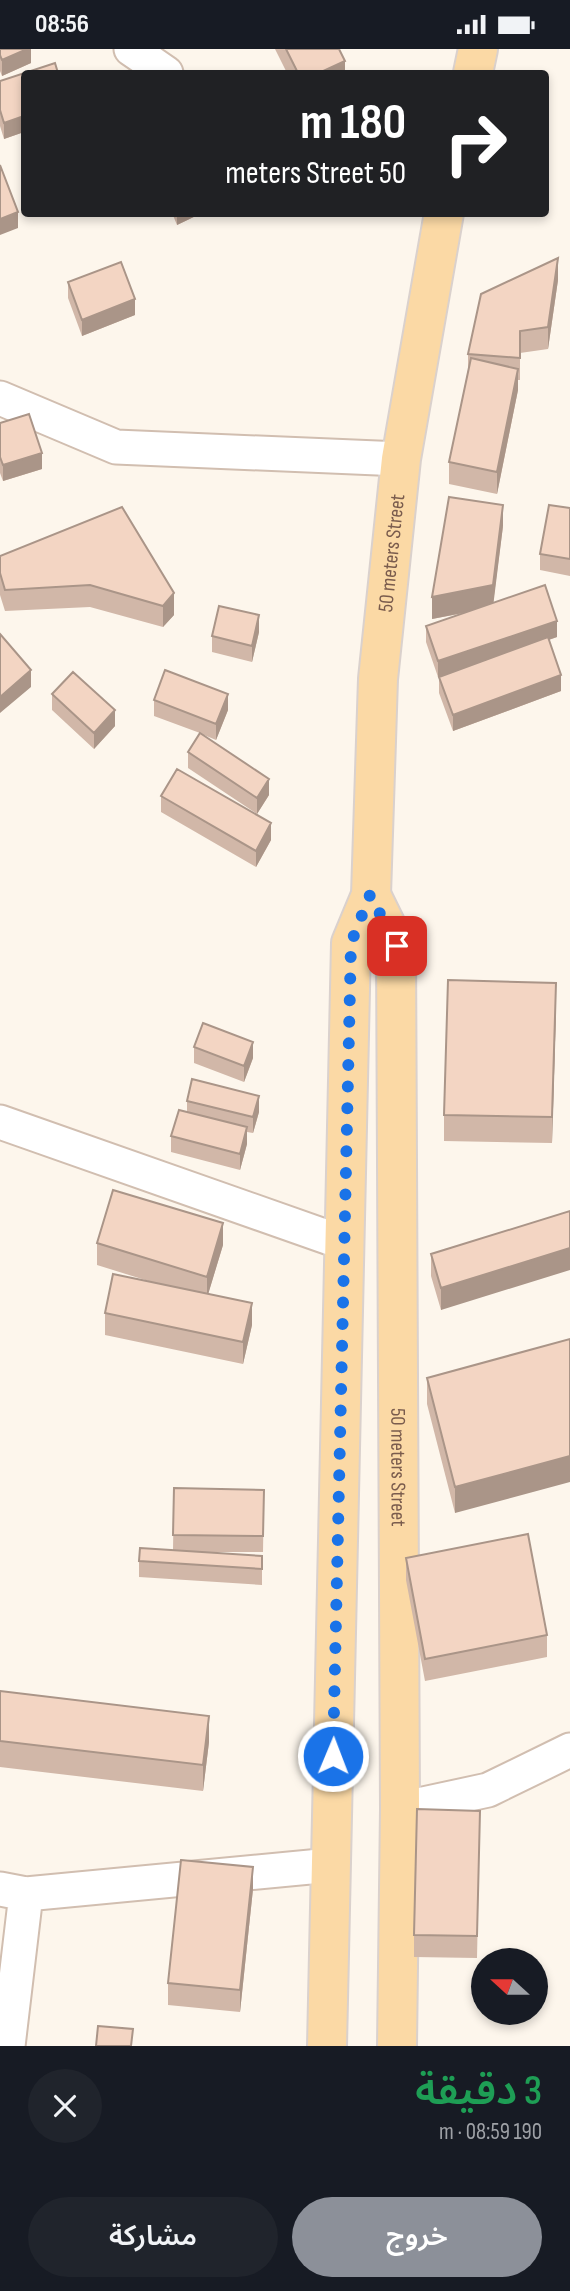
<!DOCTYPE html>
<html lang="ar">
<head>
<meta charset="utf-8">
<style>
	:root { --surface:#171b24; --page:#20242c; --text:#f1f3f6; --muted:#9ea1a6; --accent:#8c9099 }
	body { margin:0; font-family:"Sofia Sans Condensed","Noto Sans Arabic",sans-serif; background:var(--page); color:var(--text); direction:rtl; height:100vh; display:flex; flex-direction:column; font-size:26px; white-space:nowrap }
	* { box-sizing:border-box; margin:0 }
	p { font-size:23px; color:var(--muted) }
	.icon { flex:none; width:38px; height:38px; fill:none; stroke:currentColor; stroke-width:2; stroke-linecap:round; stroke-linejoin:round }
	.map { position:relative; height:1997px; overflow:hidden; direction:ltr }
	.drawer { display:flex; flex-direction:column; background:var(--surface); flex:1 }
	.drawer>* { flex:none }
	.banner { position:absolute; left:21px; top:21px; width:528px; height:147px; border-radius:7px; box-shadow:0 4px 10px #0003; direction:rtl; background:#202124; color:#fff; overflow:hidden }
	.needle { width:46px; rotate:291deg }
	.tools { position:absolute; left:471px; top:1899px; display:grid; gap:14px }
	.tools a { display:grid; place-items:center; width:77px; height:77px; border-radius:50%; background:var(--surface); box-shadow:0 4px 10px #0003; font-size:35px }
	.pin { position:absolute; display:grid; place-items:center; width:60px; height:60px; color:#fff; margin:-30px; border-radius:14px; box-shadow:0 4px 10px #0006 }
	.me { position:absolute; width:77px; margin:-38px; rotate:1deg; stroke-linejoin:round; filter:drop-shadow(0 0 5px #0008) }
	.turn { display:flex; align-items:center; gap:24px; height:147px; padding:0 28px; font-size:32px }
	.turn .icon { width:91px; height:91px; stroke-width:2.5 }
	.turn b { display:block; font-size:49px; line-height:60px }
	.round { display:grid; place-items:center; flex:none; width:74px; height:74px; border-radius:37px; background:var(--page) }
	.summary { display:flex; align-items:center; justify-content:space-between; height:119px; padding:0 28px }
	h1 { font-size:42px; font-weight:600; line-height:52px; color:#1e9e55 }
	.primary-button { display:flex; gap:14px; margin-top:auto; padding:14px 28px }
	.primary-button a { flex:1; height:80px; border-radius:42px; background:var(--accent); color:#fff; font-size:28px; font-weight:600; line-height:80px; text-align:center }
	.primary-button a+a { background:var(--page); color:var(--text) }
	.status { display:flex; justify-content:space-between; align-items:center; height:49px; padding:0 35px; background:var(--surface); direction:ltr }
	.status svg { height:19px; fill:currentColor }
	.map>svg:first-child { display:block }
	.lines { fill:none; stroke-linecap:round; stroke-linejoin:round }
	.minor-casing { stroke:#d1beb0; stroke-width:37 }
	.major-casing { stroke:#dad1cd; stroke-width:42 }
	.minor { stroke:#fff; stroke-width:33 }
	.major { stroke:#fbd9a5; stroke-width:38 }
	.wall { fill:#d1b7a8 }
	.shaded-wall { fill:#aa9588 }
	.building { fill:#f3d5c3; stroke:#aa9588; stroke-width:2 }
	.route { stroke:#1a73e8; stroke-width:12; stroke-dasharray:0 21.6 }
	.labels { text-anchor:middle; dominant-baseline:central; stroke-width:7; stroke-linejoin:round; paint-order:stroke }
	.street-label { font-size:21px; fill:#7a5c4d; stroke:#fffaf3 }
</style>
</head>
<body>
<div class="status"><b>08:56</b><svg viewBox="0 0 49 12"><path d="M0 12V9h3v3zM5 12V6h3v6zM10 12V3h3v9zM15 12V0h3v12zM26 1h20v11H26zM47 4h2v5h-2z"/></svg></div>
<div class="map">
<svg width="570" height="1997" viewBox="0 0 570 1997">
	<rect width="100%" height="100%" fill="#fdf6ec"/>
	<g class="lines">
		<defs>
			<path id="minor" d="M131,0L166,24
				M0,349L116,398L401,410
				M0,1073L344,1194
				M400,1760L488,1741L570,1701
				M0,1840L26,1845L331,1816
				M8,1997L26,1845"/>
			<g id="major">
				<path d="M473,24L478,0"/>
				<path id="s1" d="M371,846L396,897L400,1760L397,1997"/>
				<path id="s2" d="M327,1997L351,894L371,846L378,630L401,410L444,164"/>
			</g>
		</defs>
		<use href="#minor" class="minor-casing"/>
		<use href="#major" class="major-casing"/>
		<use href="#minor" class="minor"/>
		<use href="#major" class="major"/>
	</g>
	<path class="wall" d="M0,0H31V14L2,27L0,22Z
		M275,0H339L345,24H287Z
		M24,24V83L4,90L0,77V32Z
		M172,164H202L177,176Z
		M558,231L548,300L520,304V331H518V341L497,445L449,435V413L468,321V305Z
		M68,233L135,266L82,287L68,249Z
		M0,374L42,420L3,432L0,424Z
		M122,458L174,566L163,578L90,558L5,562L0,546V507Z
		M570,459V527L540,521V505Z
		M503,477L493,554L557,588L549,591L561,642L453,682L439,644V628L443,626L438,628L426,593V577L464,564L432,570Z
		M259,583L252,613L212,603V587Z
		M52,645L115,677L94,700L52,661Z
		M154,651L228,661L216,691L204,686L269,746L257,765L188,719V703L200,684L154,667Z
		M161,747L271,791L256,818L161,763Z
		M556,960L552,1094L444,1092V1066Z
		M194,998L253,1009L244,1033L194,1014Z
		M187,1052L259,1063L253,1084L247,1083V1095L240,1121L171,1103V1087L187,1063Z
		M570,1162L441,1261L431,1227V1205Z
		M97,1194L223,1196L208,1245L252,1276L243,1315L105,1286V1264L158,1235L97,1216Z
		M570,1290L455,1464L427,1355V1329Z
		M174,1439L264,1441L263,1503H190L262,1507V1536L139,1528V1512L173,1501Z
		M406,1509L547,1586V1608L425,1632L406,1531Z
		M0,1642L209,1693L203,1742L0,1718Z
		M480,1762L477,1909L414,1908V1886Z
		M253,1840L240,1963L168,1956V1934Z"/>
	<path class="shaded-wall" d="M27,0H31V14L2,27V11Z
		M345,12V24H319Z
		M24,67V83L4,90V74Z
		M18,163V179L0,186V170Z
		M177,164H202L177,176Z
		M558,209V231L548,300V278Z
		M135,250V266L82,287V271Z
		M518,320V341L497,445V423Z
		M42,404V420L3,432V416Z
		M503,456V477L493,558L432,570V548Z
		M174,544V566L163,578V557Z
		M259,566V583L252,613V597Z
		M557,572V588L438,628V612Z
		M31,621V638L0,664V648Z
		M561,626V642L453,682V666Z
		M228,645V661L216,691V675Z
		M115,661V677L94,700V684Z
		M269,730V746L257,765V749Z
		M271,774V791L256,818V802Z
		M556,934V960L552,1094V1068Z
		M253,993V1009L244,1033V1017Z
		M259,1047V1063L253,1084V1068Z
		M247,1078V1095L240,1121V1105Z
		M223,1174V1196L207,1249V1228Z
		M570,1199V1221L441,1261V1239Z
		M252,1254V1276L243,1315V1293Z
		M570,1407V1433L455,1464V1438Z
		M209,1667V1693L203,1742V1716Z
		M253,1818V1840L240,1963V1941Z"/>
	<path class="building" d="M0,0H27L2,11L0,6Z
		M286,0H339L345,12L319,24H298Z
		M55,14L58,24H24V67L4,74L0,61V32Z
		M0,116L18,163L0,170Z
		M558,209L548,278L520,282V309L468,305L481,245Z
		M121,213L135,250L82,271L68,233Z
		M471,309L518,320L497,423L449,413Z
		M29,365L42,404L3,416L0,408V374Z
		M449,448L503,456L493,536L432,548Z
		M549,456L570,459V510L540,505Z
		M122,458L174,544L163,557L90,536L5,541L0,524V507Z
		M545,536L557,572L438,612L426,577Z
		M219,557L259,566L252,597L212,587Z
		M0,585L31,621L0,648Z
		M548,588L561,626L453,666L439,628Z
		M165,621L228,645L216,675L154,651Z
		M73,623L115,661L94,684L52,645Z
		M200,684L269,730L257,749L188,703Z
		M177,720L271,774L256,802L161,747Z
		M448,931L556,934L552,1068L444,1066Z
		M203,974L253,993L244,1017L194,998Z
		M192,1030L259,1047L253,1068L187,1052Z
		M179,1061L247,1078L240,1105L171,1087Z
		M113,1141L223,1174L207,1228L97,1194Z
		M570,1162V1199L441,1239L431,1205Z
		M113,1225L252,1254L243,1293L105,1264Z
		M570,1290V1407L455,1438L427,1329Z
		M174,1439L264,1441L263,1487L173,1486Z
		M528,1485L547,1586L425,1610L406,1509Z
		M140,1499L262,1507V1520L139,1512Z
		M0,1642L209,1667L203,1716L0,1692Z
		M417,1760L480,1762L477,1887L414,1886Z
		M181,1811L253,1818L240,1941L168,1934Z
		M98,1977L133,1980L131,1997H96Z"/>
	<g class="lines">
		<path class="route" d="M333,1707L351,894L370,846L397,897"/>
	</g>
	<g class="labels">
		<g class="street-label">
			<text stroke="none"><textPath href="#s2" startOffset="1498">50 meters Street</textPath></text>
			<text stroke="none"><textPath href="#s1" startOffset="578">50 meters Street</textPath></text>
		</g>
	</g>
</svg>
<div class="tools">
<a><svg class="needle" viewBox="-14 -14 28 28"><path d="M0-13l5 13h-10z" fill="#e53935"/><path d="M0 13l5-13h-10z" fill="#9ea1a6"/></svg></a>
</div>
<div class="pin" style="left:397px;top:897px;background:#d93025"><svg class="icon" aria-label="arrive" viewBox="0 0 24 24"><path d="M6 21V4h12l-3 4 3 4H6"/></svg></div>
<svg class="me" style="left:333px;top:1707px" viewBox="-20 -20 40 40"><circle r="17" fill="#1a73e8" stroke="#fff" stroke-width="3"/><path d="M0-11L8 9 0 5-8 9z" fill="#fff"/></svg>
<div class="banner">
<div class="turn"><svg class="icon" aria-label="right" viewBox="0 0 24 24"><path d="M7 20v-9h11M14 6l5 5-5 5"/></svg><div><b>180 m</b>50 meters Street</div></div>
</div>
</div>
<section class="drawer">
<div class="summary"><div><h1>3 دقيقة</h1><p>190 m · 08:59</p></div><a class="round"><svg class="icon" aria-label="close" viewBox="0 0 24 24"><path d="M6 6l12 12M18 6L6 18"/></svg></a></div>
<div class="primary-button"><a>خروج</a><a>مشاركة</a></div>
</section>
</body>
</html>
